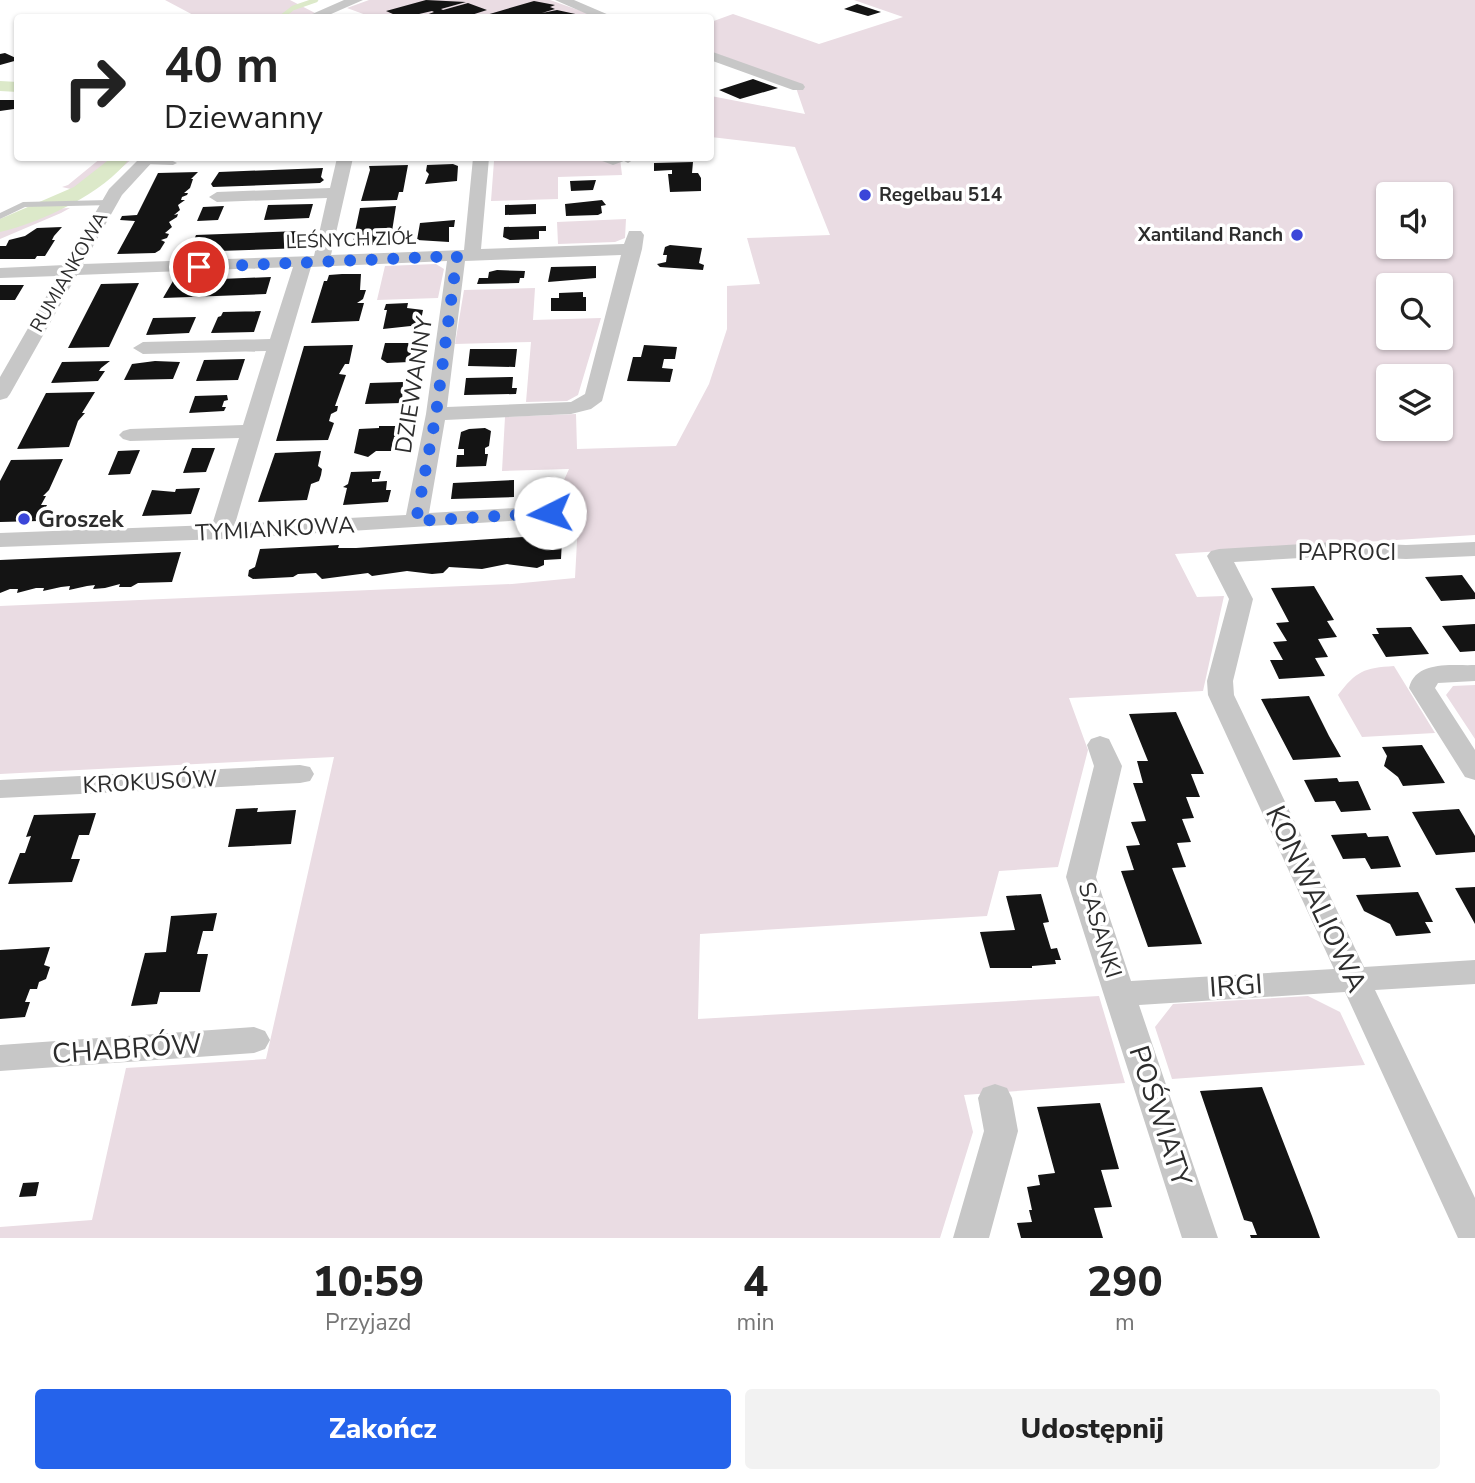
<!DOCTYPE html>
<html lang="pl">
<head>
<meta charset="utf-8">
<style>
	:root { --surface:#fff; --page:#f2f2f2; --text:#222; --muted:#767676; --accent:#2563eb }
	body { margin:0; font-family:"Nunito Sans",sans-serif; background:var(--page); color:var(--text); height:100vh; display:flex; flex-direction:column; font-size:26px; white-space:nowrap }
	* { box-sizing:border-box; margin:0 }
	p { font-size:23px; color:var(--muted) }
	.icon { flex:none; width:38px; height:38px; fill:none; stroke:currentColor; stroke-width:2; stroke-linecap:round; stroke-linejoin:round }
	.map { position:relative; height:1238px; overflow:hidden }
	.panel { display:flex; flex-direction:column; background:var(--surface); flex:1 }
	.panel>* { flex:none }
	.banner { position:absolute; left:14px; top:14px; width:700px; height:147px; border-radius:7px; box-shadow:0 2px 5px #0004; background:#fff; color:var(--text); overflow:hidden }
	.controls { position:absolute; left:1376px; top:182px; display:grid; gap:14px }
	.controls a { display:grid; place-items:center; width:77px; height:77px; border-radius:7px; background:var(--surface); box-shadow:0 2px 5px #0004; font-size:35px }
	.pin { position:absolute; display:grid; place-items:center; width:60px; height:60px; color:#fff; margin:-30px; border:4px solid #fff; border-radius:50%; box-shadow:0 2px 7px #0007 }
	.me { position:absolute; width:77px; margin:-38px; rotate:266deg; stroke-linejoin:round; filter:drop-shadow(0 0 5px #0008) }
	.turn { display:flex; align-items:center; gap:24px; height:147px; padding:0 35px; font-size:32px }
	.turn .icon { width:91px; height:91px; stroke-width:2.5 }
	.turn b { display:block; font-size:49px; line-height:60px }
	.eta { display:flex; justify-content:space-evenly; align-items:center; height:119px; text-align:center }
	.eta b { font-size:42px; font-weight:800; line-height:49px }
	.cta { display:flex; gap:14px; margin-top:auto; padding:14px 35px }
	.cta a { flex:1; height:80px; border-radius:7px; background:var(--accent); color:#fff; font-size:28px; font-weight:800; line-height:80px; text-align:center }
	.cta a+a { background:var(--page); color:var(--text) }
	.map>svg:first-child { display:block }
	.green { fill:#eadce3; fill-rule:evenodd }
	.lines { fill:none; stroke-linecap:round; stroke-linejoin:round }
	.stream { stroke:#dce9c9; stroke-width:4.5 }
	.canal { fill:#dce9c9; fill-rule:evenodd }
	.building { fill:#141414 }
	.service { fill:#c7c7c7; fill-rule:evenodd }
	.minor { fill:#c7c7c7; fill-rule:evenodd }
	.route { stroke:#2563eb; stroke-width:12; stroke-dasharray:0 21.6 }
	.poi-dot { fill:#3b46d9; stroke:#fff; stroke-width:2.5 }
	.labels { text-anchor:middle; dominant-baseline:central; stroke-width:7; stroke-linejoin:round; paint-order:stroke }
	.far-poi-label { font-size:19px; font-weight:bold; fill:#2d2d2d; stroke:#fff; text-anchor:start }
	.far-street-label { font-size:19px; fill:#2d2d2d; stroke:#fff }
	.street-label { font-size:23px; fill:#2d2d2d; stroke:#fff }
	.poi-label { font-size:23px; font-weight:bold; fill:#2d2d2d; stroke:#fff; text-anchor:start }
	.near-street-label { font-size:28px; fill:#2d2d2d; stroke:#fff }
</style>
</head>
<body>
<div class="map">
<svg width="1475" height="1238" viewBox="0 0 1475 1238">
	<rect width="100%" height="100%" fill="#fff"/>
	<path class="green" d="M165,0H290L315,13L304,18L197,17Z
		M369,0H550L598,17L359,18L366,15L347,8Z
		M854,0H1475V535L1175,554L1197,597L1224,596L1203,691L1069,698L1088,750L1058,867L999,871L987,916L700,934L698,1019L1099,996L1125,1083L964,1095L973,1132L940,1238H0V1227L92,1220L126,1068L266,1059L334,757L0,774V606L512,584L575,578L578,523L563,524L564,480L569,469L502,471L505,417L576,414L577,449L676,446L709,384L727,329V286L760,284L747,238L830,235L795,147L711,137V96L805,114L794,82L711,52V22L733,14L819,44L903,17ZM1388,194H1440V247H1388ZM1388,285H1440V338H1388ZM1388,376H1440V429H1388Z
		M101,158H133L120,169L84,192L62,187L68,185Z
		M500,158H620L622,175L558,177V199L491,201L494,161Z
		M70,208L61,213L0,239V221L26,210Z
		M626,219L625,238L615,242L558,244L557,222Z
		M436,264L444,269L438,298L377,300L385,266Z
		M535,288L533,320L601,318L578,395L567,401L526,402L531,342L455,344L464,290Z
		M1394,666L1435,733L1362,737L1338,695C1356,671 1364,668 1394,666Z
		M1475,685V739L1446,695L1453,686Z
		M1308,996L1340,1012L1365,1065L1172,1079L1155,1027L1173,1004Z"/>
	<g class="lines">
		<path class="stream" d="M280,18L293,8L316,0"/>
		<path class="canal" d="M0,81L18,82V92L0,91Z
			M111,158H130C104,193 42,222 0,232V219L74,187Z"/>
	</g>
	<path class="building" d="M426,0L466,2L441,9L443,10L468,3L487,10L462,18H418L434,12L432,11L402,18L386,11Z
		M534,1L555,5L550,7L555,9L542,13L557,10L580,15L575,16L578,18H476Z
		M857,4L881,12L868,16L844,9Z
		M5,53L18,59V60L0,65V54Z
		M753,79L778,88L740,99L719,90Z
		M0,100H18V104L14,109L0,111Z
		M693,162L692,173H698L701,178V191L670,192L668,174H672V170L654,171V163Z
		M453,164L458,166L457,181L425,184L429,174L426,171L427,165Z
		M408,165L403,192H399L397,200L361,201L370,170L369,166Z
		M323,168L321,177L324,180L320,183L213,187L211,184L219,172Z
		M198,172L191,179H193L190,188L184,193H188L187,195L182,197L181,200H185L178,205L180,210L174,215L178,214L177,217L169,222L172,227L165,233L169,234L167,238L161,240L165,242L160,250L155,253L117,254L135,221L120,220L122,216L137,215L158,173Z
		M596,180L593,190L571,191L570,181Z
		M602,200L606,205L601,206L602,213L598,215L566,216L565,204Z
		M313,204L309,218L264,220L268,205Z
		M536,204V214L505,215V205Z
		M224,206L218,220L197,221L203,207Z
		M396,206L390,244L352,246L360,208Z
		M455,220L454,227H449V242L417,240L420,223Z
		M546,226V231H539V239L510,240L503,237L504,227Z
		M62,227L54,236L52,240H55L45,256H37L35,259H0V246H6L9,240L25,236L37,228Z
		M298,231L310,233L303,248L189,252L196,235Z
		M670,245L702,248L699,263L704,265L703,270L660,267L657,264L666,262L667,255H663L665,247Z
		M596,266V278L548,282L551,267Z
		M497,270L525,271L524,278H520L519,283L477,284L479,278H488L489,272Z
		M342,274H361L360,290H366L363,299L357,303H364L359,321L311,323L324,281H327L329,275Z
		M271,277L266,294L163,298L173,281Z
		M139,283L109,347L68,348L101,284Z
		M0,285H24L15,300H0Z
		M583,292V297H586V311H551V298H559V293Z
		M408,303L407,308L423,310L420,325L383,329L387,310H384L386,304Z
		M261,311L254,332L211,333L218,317L221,316L223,312Z
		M196,317L189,333L146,335L153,318Z
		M385,343H413L409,362L387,363L381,359Z
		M353,345L349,364H345L339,374L346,375L335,406H338L337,411L331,414L329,421L334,423L328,440L276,441L304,346Z
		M644,345L677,347L675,359H664L662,368L673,369L670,382L627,381L633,357H641Z
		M470,349H517L515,367L468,366Z
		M245,359L238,380L196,381L204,360Z
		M110,361L101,368L99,371H105L98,381L51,383L62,362Z
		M155,361L180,362L173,379L124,380L132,364Z
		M513,377L512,388H517L516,394L464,395L466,378Z
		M403,382L402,403L365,404L370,383Z
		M95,392L82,413H85L78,421L69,447L17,449L46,393Z
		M227,395L228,400L224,401L222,407H226L224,411L189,413L195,396Z
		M379,426H401L399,437H394L391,451H376L368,457L354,453L359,429L379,428Z
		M485,428L491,431L489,446L485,448V454H488L486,466L456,467L457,455H464V449H458L461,432L469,429Z
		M192,448H215L206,472L183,473Z
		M140,450L130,474L108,475L118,451Z
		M321,451L318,466L322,469L321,475L319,481L311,484L307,500L258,502L275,453Z
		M63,459L49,490L43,496H46L41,505H47L39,521L0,522V481L11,460Z
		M381,471L379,479H372V482L387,481L386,490H391L388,502L343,505L347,488L343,487L348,484L351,472Z
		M514,480V497L451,499L453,483Z
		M200,488L191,514L142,516L152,490L175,492L176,489Z
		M538,536V540H562L561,559L544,560V565L537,568L507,564L482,569L449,567L443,573L432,574L407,571L372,576L368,573L322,579L316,573L298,574L293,577L253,579L248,576L249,570L255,567L260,549L339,545L338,548H356Z
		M181,552L172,582L138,583L131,587H119L120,584L105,588L93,589L95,585L87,586L69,590L70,586L61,587L43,591L44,588H36L17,593L18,589H10L0,593V560Z
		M1462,575L1475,593V599L1441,601L1425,577Z
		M1314,586L1334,620L1327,621L1337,637L1318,639L1328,657L1315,658L1325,676L1279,679L1270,660H1283L1273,642L1287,641L1276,623L1289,622L1271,588Z
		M1475,624V651L1460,652L1442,626Z
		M1411,627L1429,654L1386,657L1372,634H1379L1376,628Z
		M1309,696L1329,736L1341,757L1293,760L1261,699Z
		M1176,712L1204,774H1191L1200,797H1186L1194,818L1182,819L1191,842L1177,843L1186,867L1172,868L1202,944L1148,947L1121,871L1134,870L1126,846L1140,845L1131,822L1146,821L1133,783H1143L1137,761H1148L1129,714Z
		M1422,745L1445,783L1403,786L1398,777L1384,766L1387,756L1382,747Z
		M1337,778L1339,782L1358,781L1371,810L1341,812L1335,801L1315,802L1304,780Z
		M258,808L257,812L296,810L291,844L228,847L236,809Z
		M1459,809L1475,836V852L1436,855L1412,812Z
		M96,813L89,835H79L71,859H80L72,882L8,884L20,853H25L31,836L26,837L34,815Z
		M1366,833L1368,837L1388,836L1401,867L1371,869L1365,858L1343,859L1331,835Z
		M1475,887V924L1455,888Z
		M1418,892L1433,922H1425L1431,933L1396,936L1390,924L1364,911L1356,895Z
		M1041,894L1049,922L1043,923L1051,949L1057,948L1061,960H1055L1056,964L1032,966V968H990L980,932L1015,930L1006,896Z
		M217,913L213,931H203L197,954H208L200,992H160L157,1004L131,1006L145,953L166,952L171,916Z
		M50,947L44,965L50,967L46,979L39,982L37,989H30L25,1002H30L25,1017L0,1019V950Z
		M1262,1087L1312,1216L1320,1238H1251L1250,1235H1257L1252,1222L1244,1220L1200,1091Z
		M1100,1103L1119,1169L1101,1170L1112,1207L1094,1208L1103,1238H1021L1017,1223L1032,1222L1029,1210H1032L1027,1187L1040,1185L1038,1175L1055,1173L1037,1107Z
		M39,1182L36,1196L19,1197L23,1183Z"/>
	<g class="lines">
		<path class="service" d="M594,158C600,157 604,158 610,159C617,161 625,157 632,158L613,165Z
			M140,160L173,161L177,163L173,165L143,164L139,162Z
			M109,200L113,203L112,205L25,207L0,219V213L23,202Z"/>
		<path class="minor" d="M344,0H363L322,18H303Z
			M555,0H574L616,18H596Z
			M710,51L803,84L805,87L803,90H793L710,60Z
			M140,158H156L122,195L83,264L314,256L327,198L217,202L209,197L217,192L330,188L337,158H353L331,255L464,250L473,158H489L481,249L624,244L629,231H641L644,235L642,249L602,401L591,409L571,414L445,420L429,513L550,506L558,508L561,513L558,518L221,539L0,547V533L212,525L239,438L130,441L123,439L119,435L123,431L130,429L243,425L266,351L143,354L133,348L143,342L270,339L293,267L77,275L10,394L7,398L0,400V377L58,276L0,278V268L65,265L109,189ZM621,255L585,394L571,402L447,407L465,261ZM447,261L426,414L406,515L235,524L311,267Z
			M618,158H636L628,163Z
			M1335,542L1406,545L1475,542V556L1406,559L1335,556L1234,562L1253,599L1233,681L1234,695L1364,967L1475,960V984L1375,990L1475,1198V1238H1458L1345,992L1139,1005L1218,1238H1182L1066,877L1094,766L1087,745L1091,739L1100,736L1109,739L1122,766L1096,877L1131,981L1334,969L1208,695L1207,681L1229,599L1207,556L1211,551L1219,549Z
			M1475,665V681L1438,683L1435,688L1475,750V780L1465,777L1409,688C1416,660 1452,666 1475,665Z
			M300,765L310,767L314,774L310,781L300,783L0,798V780Z
			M254,1027L265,1031L270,1040L265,1049L254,1053L0,1071V1045Z
			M995,1084L1007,1088L1012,1098L1018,1131L989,1238H953L984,1131L978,1098L983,1088Z"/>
	</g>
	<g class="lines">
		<path class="route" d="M199,267L457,256L436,414L416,521L550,513"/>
	</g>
	<g class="poi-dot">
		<circle cx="865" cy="195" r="7"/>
		<circle cx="1297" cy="235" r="7"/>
		<circle cx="24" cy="519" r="7"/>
	</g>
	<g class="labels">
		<g class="far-poi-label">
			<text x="879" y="195">Regelbau 514</text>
			<text x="1283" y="235" text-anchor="end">Xantiland Ranch</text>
		</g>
		<g class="far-street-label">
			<text transform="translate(351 240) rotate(-2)">LEŚNYCH ZIÓŁ</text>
			<text transform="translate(69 272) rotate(-60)">RUMIANKOWA</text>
		</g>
		<g class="street-label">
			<text transform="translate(414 385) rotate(-81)">DZIEWANNY</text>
			<text transform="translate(275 529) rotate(-3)">TYMIANKOWA</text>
			<text x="1347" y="552">PAPROCI</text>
			<text transform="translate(150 782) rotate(-3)">KROKUSÓW</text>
			<text transform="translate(1100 930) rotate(73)">SASANKI</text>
		</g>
		<g class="poi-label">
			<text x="38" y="519">Groszek</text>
		</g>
		<g class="near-street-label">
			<text transform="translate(1316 899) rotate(65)">KONWALIOWA</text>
			<text transform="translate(1236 986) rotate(-4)">IRGI</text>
			<text transform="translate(127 1049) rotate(-4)">CHABRÓW</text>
			<text transform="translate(1160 1116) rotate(72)">POŚWIATY</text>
		</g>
	</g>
</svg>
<div class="controls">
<a><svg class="icon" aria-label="sound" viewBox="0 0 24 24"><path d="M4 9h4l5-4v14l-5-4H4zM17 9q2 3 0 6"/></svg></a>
<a><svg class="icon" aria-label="search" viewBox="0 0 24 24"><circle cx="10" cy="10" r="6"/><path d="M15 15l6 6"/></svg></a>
<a><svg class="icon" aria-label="layers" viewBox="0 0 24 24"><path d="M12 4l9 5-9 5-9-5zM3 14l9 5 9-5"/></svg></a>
</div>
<div class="pin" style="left:199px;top:267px;background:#d93025"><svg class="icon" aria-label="arrive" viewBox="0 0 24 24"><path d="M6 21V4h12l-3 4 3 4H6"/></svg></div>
<svg class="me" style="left:550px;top:513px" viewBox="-20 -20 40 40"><circle r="19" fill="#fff"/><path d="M0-13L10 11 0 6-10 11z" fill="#2563eb"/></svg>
<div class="banner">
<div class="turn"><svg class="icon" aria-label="right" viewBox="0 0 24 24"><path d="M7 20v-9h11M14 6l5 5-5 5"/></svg><div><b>40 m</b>Dziewanny</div></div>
</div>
</div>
<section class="panel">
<div class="eta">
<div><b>10:59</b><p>Przyjazd</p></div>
<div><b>4</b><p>min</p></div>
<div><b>290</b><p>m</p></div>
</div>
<div class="cta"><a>Zakończ</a><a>Udostępnij</a></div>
</section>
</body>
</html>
